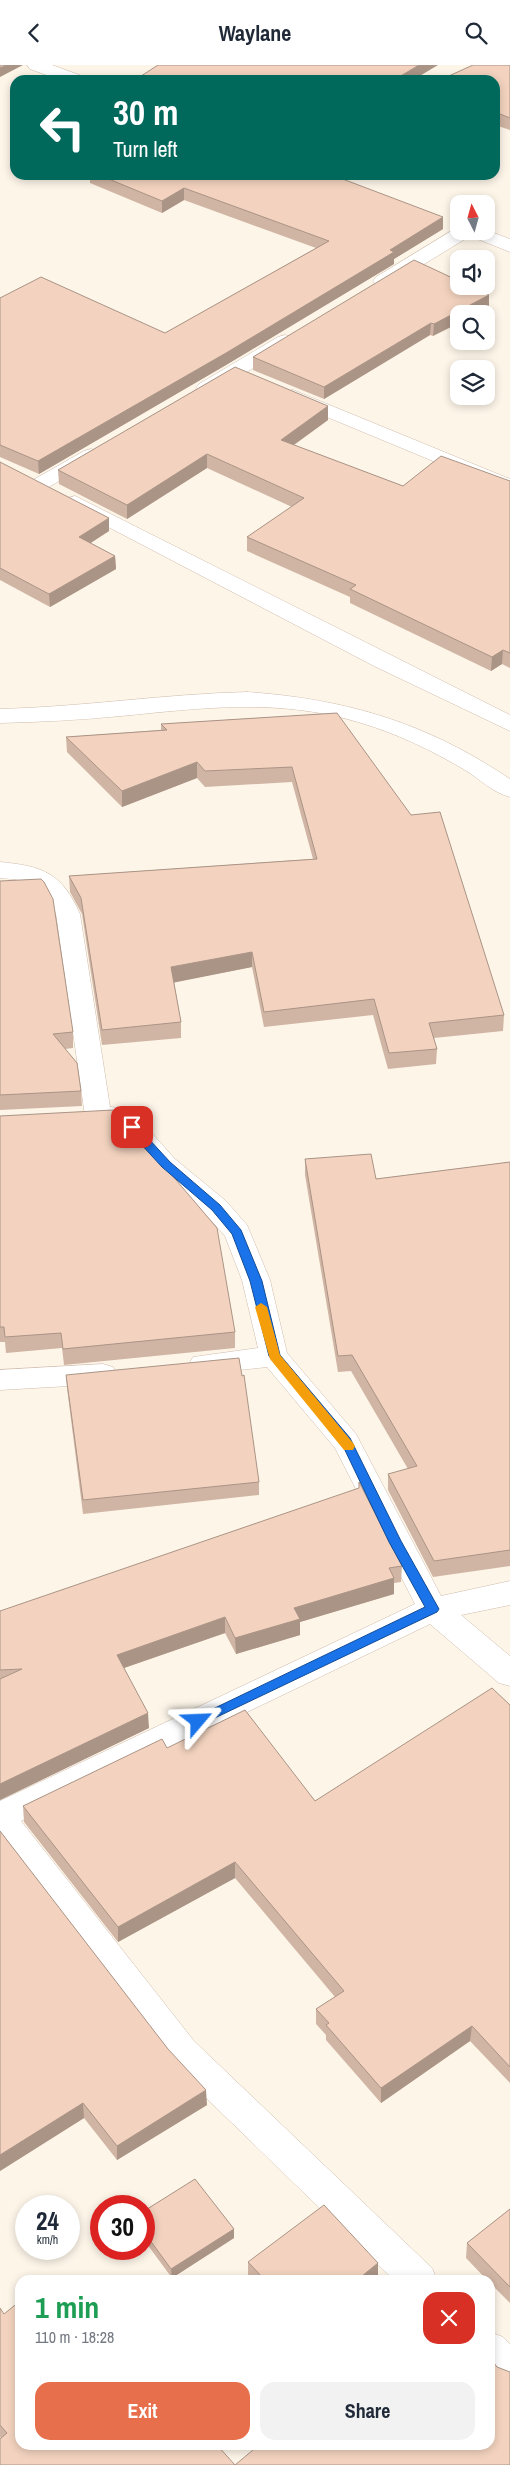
<!DOCTYPE html>
<html lang="en">
<head>
<meta charset="utf-8">
<style>
	:root { --surface:#fff; --page:#f2f2f3; --text:#1f2937; --muted:#747a83; --accent:#e86f4b }
	body { margin:0; font-family:"Archivo Narrow",sans-serif; background:var(--page); color:var(--text); height:100vh; display:flex; flex-direction:column; font-size:19px; white-space:nowrap }
	* { box-sizing:border-box; margin:0 }
	p { font-size:16px; color:var(--muted) }
	.icon { flex:none; width:28px; height:28px; fill:none; stroke:currentColor; stroke-width:2; stroke-linecap:round; stroke-linejoin:round }
	.map { position:relative; flex:1; overflow:hidden }
	.panel { position:absolute; left:15px; top:2210px; width:480px; height:175px; display:flex; flex-direction:column; background:var(--surface); border-radius:15px; box-shadow:0 2px 8px #0003 }
	.panel>* { flex:none }
	.top-card { position:absolute; left:10px; top:10px; width:490px; height:105px; border-radius:15px; box-shadow:0 2px 8px #0003; background:#00695c; color:#fff; overflow:hidden }
	.needle { width:32px; rotate:354deg }
	.tools { position:absolute; left:450px; top:130px; display:grid; gap:10px }
	.tools a { display:grid; place-items:center; width:45px; height:45px; border-radius:10px; background:var(--surface); box-shadow:0 2px 8px #0003; font-size:25px }
	.speed { position:absolute; left:15px; top:2130px; display:flex; gap:10px; font-size:25px; font-weight:700; text-align:center }
	.speed>* { display:grid; place-content:center; width:65px; height:65px; border-radius:50%; background:var(--surface); box-shadow:0 2px 8px #0003; line-height:1 }
	.speed small { font-size:12px; font-weight:400 }
	.speed .limit { border:8px solid #d22; background:#fff; color:#111 }
	.pin { position:absolute; display:grid; place-items:center; width:42px; height:42px; color:#fff; margin:-21px; border-radius:10px; box-shadow:0 2px 8px #0006 }
	.me { position:absolute; width:55px; margin:-28px; rotate:64deg; stroke-linejoin:round; filter:drop-shadow(0 0 4px #0008) }
	.turn { display:flex; align-items:center; gap:18px; height:105px; padding:0 20px; font-size:22px }
	.turn .icon { width:65px; height:65px; stroke-width:2.5 }
	.turn b { display:block; font-size:35px; line-height:42px }
	.round { display:grid; place-items:center; flex:none; width:52px; height:52px; border-radius:15px; background:var(--page) }
	.overview { display:flex; align-items:center; justify-content:space-between; height:85px; padding:0 20px }
	h1 { font-size:30px; font-weight:800; line-height:38px; color:#1e9e55 }
	.button { display:flex; gap:10px; margin-top:auto; padding:10px 20px }
	.button a { flex:1; height:58px; border-radius:15px; background:var(--accent); color:#fff; font-size:20px; font-weight:800; line-height:58px; text-align:center }
	.button a+a { background:var(--page); color:var(--text) }
	header { display:flex; justify-content:space-between; align-items:center; height:65px; padding:0 20px; background:var(--surface); font-size:22px; font-weight:800 }
	.map>svg:first-child { display:block }
	.lines { fill:none; stroke-linecap:round; stroke-linejoin:round }
	.street-casing { stroke:#cfbcad; stroke-width:1 }
	.street { fill:#fff; fill-rule:evenodd }
	.wall { fill:#d1b5a4 }
	.shaded-wall { fill:#aa9486 }
	.building { fill:#f3d3bf; stroke:#aa9486 }
	.route { fill:#1a73e8; stroke:#114b97 }
	.slow { fill:#f59e0b }
</style>
</head>
<body>
<header><svg class="icon" aria-label="back" viewBox="0 0 24 24"><path d="M15 5l-7 7 7 7"/></svg>Waylane<svg class="icon" aria-label="search" viewBox="0 0 24 24"><circle cx="10" cy="10" r="6"/><path d="M15 15l6 6"/></svg></header>
<div class="map">
<svg width="510" height="2400" viewBox="0 0 510 2400">
	<rect width="100%" height="100%" fill="#fdf5e8"/>
	<g class="lines">
		<defs>
			<path id="street" d="M27,0H52L82,11L85,15H60L30,4Z
				M458,162L459,166L486,165L510,174V187L470,171L390,220H376L373,216L376,212Z
				M285,270L292,272L295,276L292,280L213,327L206,329L199,327L196,323L199,319L278,272Z
				M293,325L510,414V428L286,335L283,331L286,327Z
				M91,384L98,386L101,390L98,394L47,423L40,425L33,423L29,419L33,415L84,386Z
				M75,431L510,650V666L374,601L68,441L64,437L68,433Z
				M247,627C347,634 427,658 510,714V732C493,728 480,714 465,705C431,685 396,668 358,657C277,633 203,643 121,651C81,655 40,657 0,658V644C83,642 164,629 247,627Z
				M0,797C43,801 62,808 80,849L110,1042L130,1044L175,1094L226,1136L247,1160L270,1215L287,1288L356,1369L441,1531L510,1516V1540L461,1550L510,1591V1621L499,1618L430,1559L21,1756L194,1976L432,2203L437,2215H394L170,1998L0,1776V1736L415,1539L335,1383L267,1302L203,1309L193,1306L189,1299L193,1292L258,1283L242,1215L225,1171L206,1150L157,1106L114,1059L98,1060L89,1057L85,1051L56,849C43,819 31,815 0,813Z
				M103,1299L113,1302L117,1309L113,1316L103,1319L0,1325V1305Z
				M490,2267L503,2272L510,2279V2320L497,2315L490,2308Z"/>
		</defs>
		<use href="#street" class="street-casing"/>
		<use href="#street" class="street"/>
	</g>
	<path class="wall" d="M510,0V65L495,60V15Z
		M90,110H332L443,164L394,194V199L226,300L39,409L0,392V233L165,268L316,183L184,135L162,148L90,118Z
		M489,242L476,249H459L433,271L430,270L324,334L253,305V292Z
		M328,341V355L294,380L403,421L510,416V603L502,599L491,606L350,538V532L247,486V472L292,442L207,403L127,454L59,419L58,405Z
		M0,397L109,466L90,478L115,491L116,504L50,542L0,515Z
		M337,648L504,950L503,966L434,973L437,984L436,999L388,1004L373,950L264,962L252,902L174,917L181,957V973L102,980L82,849L70,827L69,811L313,794L292,717L205,722L197,713L122,742L67,687L66,672L161,665V659Z
		M0,816L73,967V983L65,984L81,1026L82,1041L0,1045Z
		M0,1051L235,1267V1283L64,1300L62,1283L6,1288L5,1277H0Z
		M305,1094L376,1114L510,1097V1501L433,1512L388,1425V1409L408,1404L351,1306L338,1307L305,1110Z
		M66,1310L259,1417V1430L83,1449L67,1323Z
		M402,1501L401,1517L394,1518V1529L300,1557V1570L236,1589L225,1568L124,1603L149,1663L0,1735V1546Z
		M510,1640V2018L470,1976L381,2038L326,1975V1970L316,1959V1944L335,1932L235,1813L118,1877L24,1757L23,1741L167,1683L315,1736Z
		M0,1766L207,2040L117,2095L84,2053L0,2106Z
		M510,2144V2238L490,2218V2215H487L466,2193L467,2178Z
		M144,2146L234,2164V2173L172,2213L144,2175Z
		M248,2197L378,2212L374,2215H252L248,2211Z
		M0,2243L20,2380L1,2373L0,2372Z"/>
	<path class="shaded-wall" d="M6,0H23L0,12V3Z
		M419,0H438L413,15H394Z
		M184,123V135L162,148V136Z
		M443,152V164L394,194V199L226,300L39,409L38,396Z
		M489,230V242L476,249H459V258L433,271L434,259Z
		M431,258L430,270L324,334V322Z
		M328,341V355L281,389V375Z
		M207,389V403L127,454V440Z
		M109,453V466L80,485L79,472Z
		M115,491L116,504L50,542L49,529Z
		M503,585L502,599L491,606L492,592Z
		M197,697V713L122,742V726Z
		M252,887V902L172,918L171,902Z
		M394,1513V1529L300,1557V1570L236,1589L235,1573L294,1543Z
		M225,1552V1568L118,1605L117,1590Z
		M148,1648L149,1663L0,1735V1719Z
		M235,1797V1813L118,1877V1862Z
		M472,1961L470,1976L381,2038V2023Z
		M206,2025L207,2040L117,2095V2081Z
		M83,2038L84,2053L0,2106V2090Z
		M234,2164V2173L172,2213L171,2204Z
		M378,2198V2212L374,2215H357Z"/>
	<path class="building" d="M0,0H6L0,3Z
		M158,0H419L394,15H135Z
		M473,0H510V53L495,47V15H440Z
		M99,110H332L443,152L390,185L394,187L226,288L38,396L0,380V233L41,212L165,268L329,176L184,123L162,136Z
		M414,195L459,216V221H471L489,230L434,259L431,258L324,322L253,292Z
		M235,302L328,341L281,375L403,421L441,391L510,416V588L503,585L492,592L350,524L356,520L247,472L304,433L207,389L127,440L58,405Z
		M0,397L109,453L79,472L115,491L49,529L0,503Z
		M337,648L411,750L440,747L504,950L429,958L437,984L389,988L374,934L264,947L252,887L171,902L181,957L102,965L81,833L69,811L317,794L292,702L205,706L197,697L122,726L66,672L167,665L161,659Z
		M41,814L44,817L53,834L73,967L53,969L77,998L81,1026L0,1030V816Z
		M113,1045L159,1095L217,1163L235,1267L63,1284L61,1268L5,1272L4,1262H0V1051Z
		M371,1089L376,1114L510,1097V1485L434,1496L388,1409L417,1401L352,1290L338,1291L305,1094Z
		M239,1293L242,1311L244,1310L259,1417L83,1435L66,1310Z
		M359,1417L402,1501L389,1503L394,1513L294,1543L300,1554L235,1573L225,1552L117,1590L148,1648L0,1719V1614L22,1604L0,1605V1546L359,1423Z
		M492,1623L510,1640V2002L472,1961L381,2023L326,1960L329,1958L316,1944L344,1926L235,1797L118,1862L23,1741L162,1674L167,1683L245,1645L315,1736Z
		M0,1766L168,1984L206,2025L117,2081L83,2038L0,2090Z
		M195,2114L234,2164L171,2204L144,2167V2146Z
		M324,2140L378,2198L357,2215H265L248,2197Z
		M510,2144V2222L467,2178Z
		M20,2236V2380H217L235,2400H0V2374L7,2368L0,2360V2243L4,2249Z
		M490,2293L497,2302L510,2307V2400H235L259,2380H490Z"/>
	<path class="route" d="M132,1059L136,1060L170,1097L220,1140L241,1165L262,1216L280,1290L350,1373L401,1476L439,1544L437,1547L198,1661L194,1660L192,1656L194,1653L425,1542L389,1477L342,1379L269,1291L250,1216L232,1169L212,1145L162,1102L128,1065V1060Z"/>
	<path class="slow" d="M261,1238L267,1242L280,1290L353,1378L355,1381L353,1385H344L270,1294L255,1242Z"/>
</svg>
<div class="tools">
<a><svg class="needle" viewBox="-14 -14 28 28"><path d="M0-13l5 13h-10z" fill="#e53935"/><path d="M0 13l5-13h-10z" fill="#747a83"/></svg></a>
<a><svg class="icon" aria-label="sound" viewBox="0 0 24 24"><path d="M4 9h4l5-4v14l-5-4H4zM17 9q2 3 0 6"/></svg></a>
<a><svg class="icon" aria-label="search" viewBox="0 0 24 24"><circle cx="10" cy="10" r="6"/><path d="M15 15l6 6"/></svg></a>
<a><svg class="icon" aria-label="layers" viewBox="0 0 24 24"><path d="M12 4l9 5-9 5-9-5zM3 14l9 5 9-5"/></svg></a>
</div>
<div class="speed"><div>24<small>km/h</small></div><div class="limit">30</div></div>
<div class="pin" style="left:132px;top:1062px;background:#d93025"><svg class="icon" aria-label="arrive" viewBox="0 0 24 24"><path d="M6 21V4h12l-3 4 3 4H6"/></svg></div>
<svg class="me" style="left:198px;top:1656px" viewBox="-20 -20 40 40"><path d="M0-17L14 15 0 8-14 15z" fill="#1a73e8" stroke="#fff" stroke-width="4"/></svg>
<div class="top-card">
<div class="turn"><svg class="icon" aria-label="left" viewBox="0 0 24 24"><path d="M17 20v-9H6M10 6l-5 5 5 5"/></svg><div><b>30 m</b>Turn left</div></div>
</div>
<section class="panel">
<div class="overview"><div><h1>1 min</h1><p>110 m · 18:28</p></div><a class="round" style="background:#d93025;color:#fff"><svg class="icon" aria-label="close" viewBox="0 0 24 24"><path d="M6 6l12 12M18 6L6 18"/></svg></a></div>
<div class="button"><a>Exit</a><a>Share</a></div>
</section>
</div>
</body>
</html>
